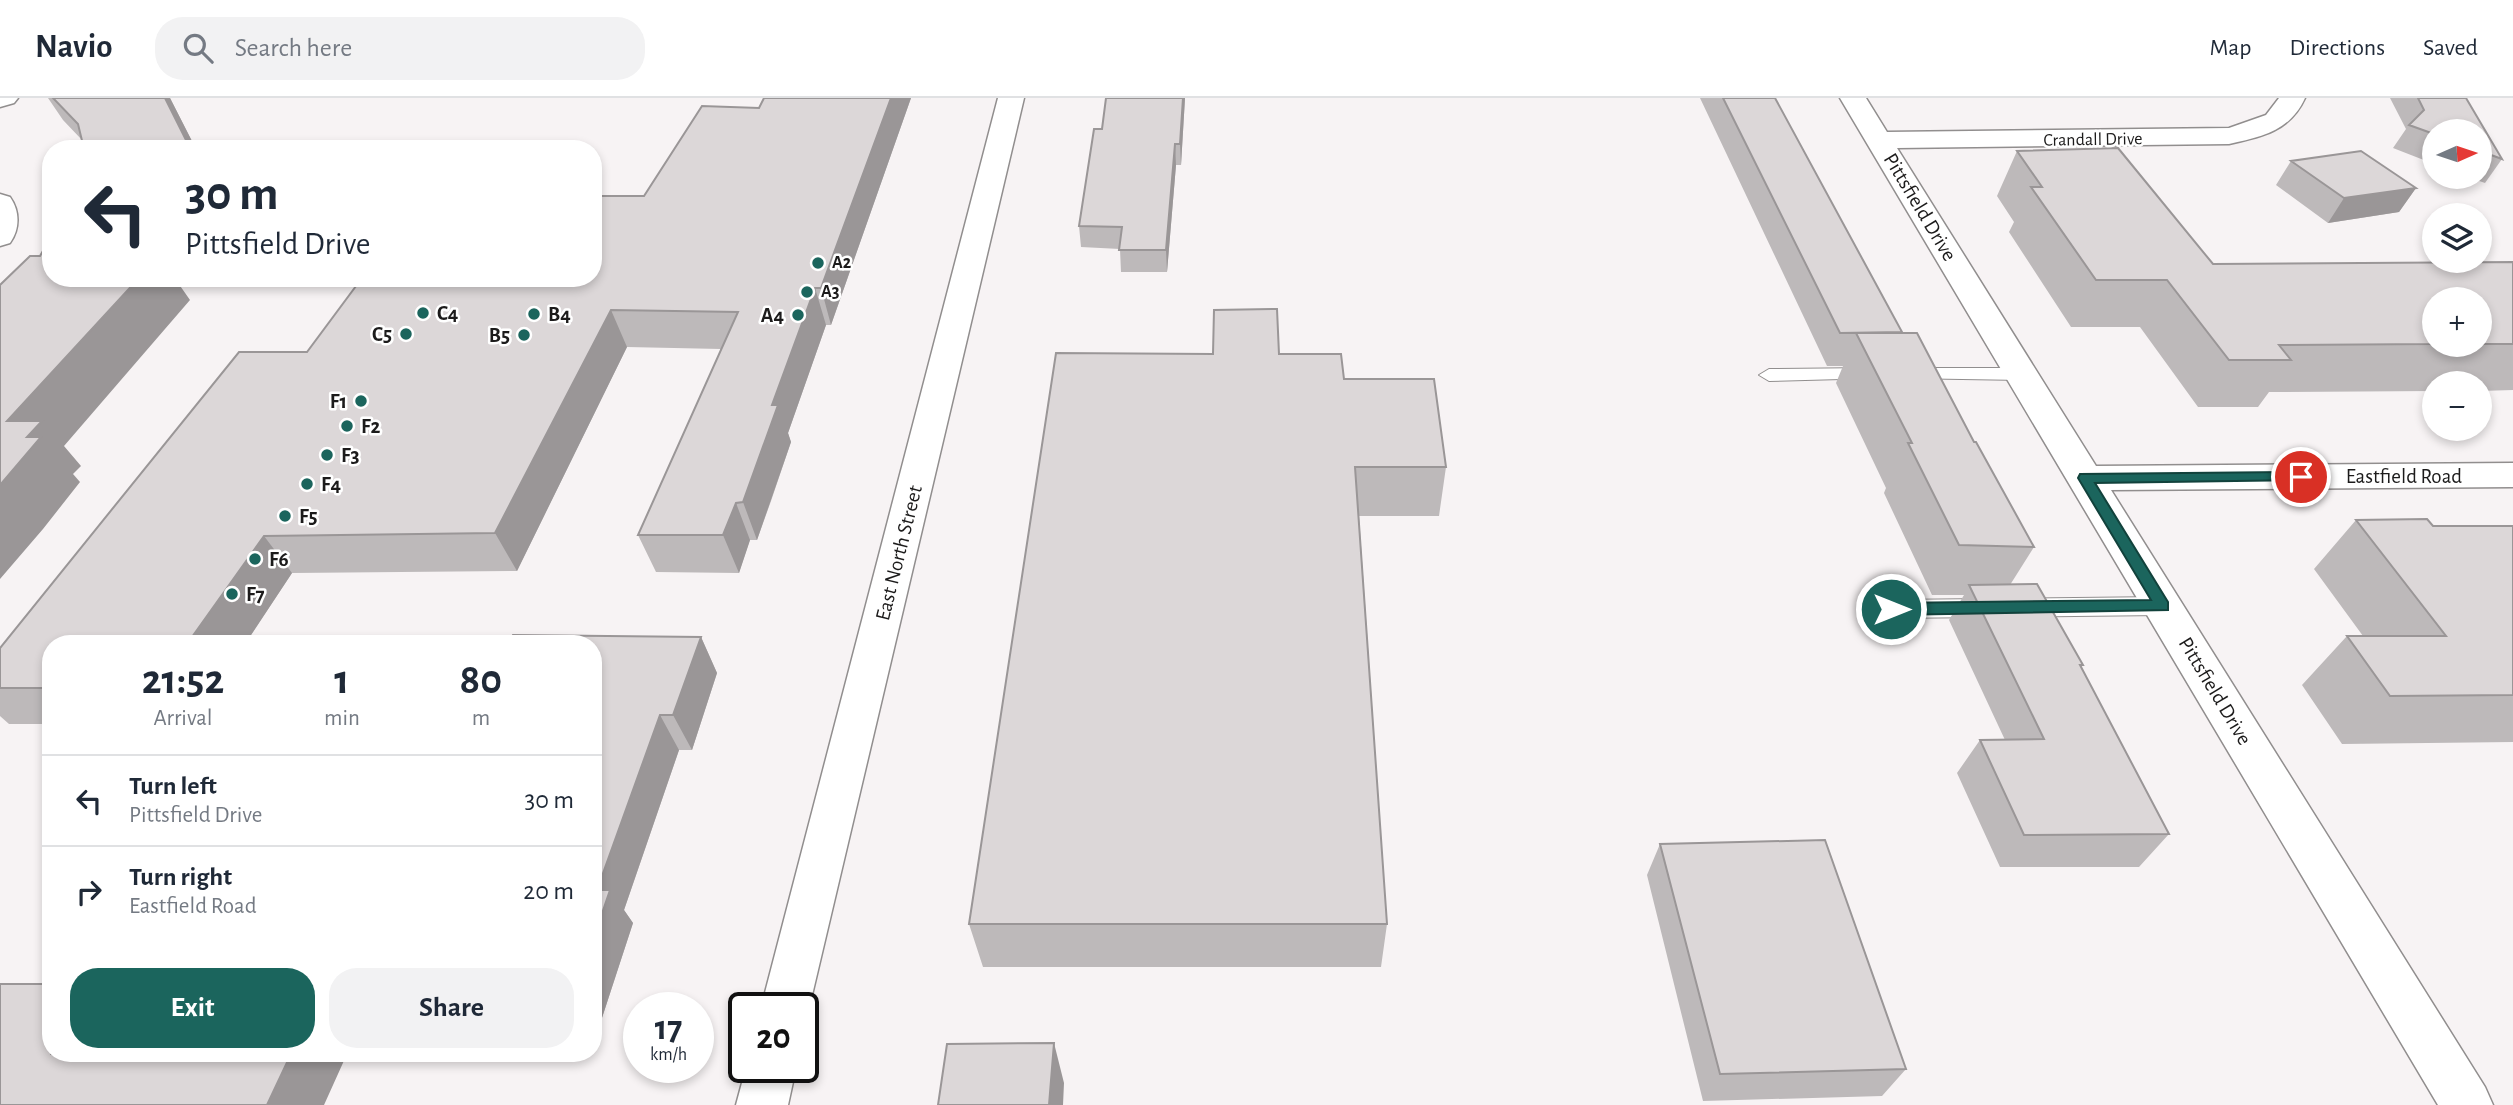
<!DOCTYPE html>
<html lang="en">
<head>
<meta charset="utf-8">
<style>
	:root { --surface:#fff; --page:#f2f2f3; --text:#1f2937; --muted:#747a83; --line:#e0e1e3; --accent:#1b655d }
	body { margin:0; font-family:"Alegreya Sans",sans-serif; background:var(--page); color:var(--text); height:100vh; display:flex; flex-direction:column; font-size:26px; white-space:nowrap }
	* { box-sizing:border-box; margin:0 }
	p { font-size:23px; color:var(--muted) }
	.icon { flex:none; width:38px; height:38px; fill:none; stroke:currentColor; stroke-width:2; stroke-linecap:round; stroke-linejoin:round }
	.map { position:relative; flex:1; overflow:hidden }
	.panel { position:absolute; left:42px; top:537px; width:560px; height:427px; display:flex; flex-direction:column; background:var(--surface); border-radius:28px; box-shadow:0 4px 10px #0003 }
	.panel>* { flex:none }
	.hud { position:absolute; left:42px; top:42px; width:560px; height:147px; border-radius:28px; box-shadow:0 4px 10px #0003; background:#fff; color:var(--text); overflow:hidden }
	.needle { width:46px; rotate:87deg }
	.buttons { position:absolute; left:2422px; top:21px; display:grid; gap:14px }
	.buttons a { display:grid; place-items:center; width:70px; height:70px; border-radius:50%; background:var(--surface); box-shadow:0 4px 10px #0003; font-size:35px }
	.speed { position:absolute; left:623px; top:894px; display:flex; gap:14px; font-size:35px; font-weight:700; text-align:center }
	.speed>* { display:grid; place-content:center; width:91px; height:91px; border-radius:50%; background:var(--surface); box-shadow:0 4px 10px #0003; line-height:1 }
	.speed small { font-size:18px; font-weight:400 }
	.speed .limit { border:4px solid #111; border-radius:10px; background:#fff; color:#111 }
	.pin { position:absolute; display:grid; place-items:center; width:60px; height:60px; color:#fff; margin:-30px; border:4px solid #fff; border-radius:50%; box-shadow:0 2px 7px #0007 }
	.me { position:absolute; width:77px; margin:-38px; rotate:90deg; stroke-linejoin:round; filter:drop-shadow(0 0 5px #0008) }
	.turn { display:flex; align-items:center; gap:24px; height:147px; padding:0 28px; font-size:32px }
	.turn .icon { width:91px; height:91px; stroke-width:2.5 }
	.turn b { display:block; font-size:49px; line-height:60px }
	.eta { display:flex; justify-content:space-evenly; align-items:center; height:119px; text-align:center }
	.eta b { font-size:42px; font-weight:600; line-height:49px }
	.primary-button { display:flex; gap:14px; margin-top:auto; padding:14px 28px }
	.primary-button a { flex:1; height:80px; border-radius:28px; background:var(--accent); color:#fff; font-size:28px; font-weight:600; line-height:80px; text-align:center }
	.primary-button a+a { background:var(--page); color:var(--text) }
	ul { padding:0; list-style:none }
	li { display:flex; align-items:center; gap:21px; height:91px; padding:0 28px; border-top:2px solid var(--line) }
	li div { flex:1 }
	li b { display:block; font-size:26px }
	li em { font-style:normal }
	header { display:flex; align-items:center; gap:42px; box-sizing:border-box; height:98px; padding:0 35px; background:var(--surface); border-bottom:2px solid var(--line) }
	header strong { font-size:33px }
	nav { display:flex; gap:38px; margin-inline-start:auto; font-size:24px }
	.search { width:490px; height:63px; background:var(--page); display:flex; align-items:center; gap:18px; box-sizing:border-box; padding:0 24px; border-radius:28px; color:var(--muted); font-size:26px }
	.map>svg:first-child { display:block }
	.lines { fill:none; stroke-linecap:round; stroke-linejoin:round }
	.lane-casing { stroke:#918e8e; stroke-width:2 }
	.street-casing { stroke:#918e8e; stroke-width:3 }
	.lane { fill:#fff; fill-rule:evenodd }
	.street { fill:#fff; fill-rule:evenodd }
	.wall { fill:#bdb9ba; fill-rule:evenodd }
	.shaded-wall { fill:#9a9697 }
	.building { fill:#dcd7d8; stroke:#9a9697; stroke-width:2 }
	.route { fill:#1b655d; stroke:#12423c; stroke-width:2 }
	.poi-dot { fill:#1b655d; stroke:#fff; stroke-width:2.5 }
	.labels { text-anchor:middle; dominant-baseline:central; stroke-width:5; stroke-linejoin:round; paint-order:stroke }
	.far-street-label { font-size:18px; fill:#1c1b1b; stroke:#fff }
	.far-poi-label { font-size:18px; font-weight:bold; fill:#1c1b1b; stroke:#fff; text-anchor:start }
	.street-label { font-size:21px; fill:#1c1b1b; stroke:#fff }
	.poi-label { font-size:21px; font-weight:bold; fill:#1c1b1b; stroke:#fff; text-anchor:start }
</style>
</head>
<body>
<header>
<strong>Navio</strong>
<div class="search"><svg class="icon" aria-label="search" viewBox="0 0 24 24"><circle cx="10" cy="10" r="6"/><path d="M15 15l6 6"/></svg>Search here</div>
<nav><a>Map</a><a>Directions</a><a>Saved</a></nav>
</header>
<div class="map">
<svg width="2513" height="1007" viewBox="0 0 2513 1007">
	<rect width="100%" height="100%" fill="#f7f3f4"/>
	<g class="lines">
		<defs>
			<path id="lane" d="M1871,270L1878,272L1881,276L1878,280L1769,283L1759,277L1769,271Z
				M1909,270H2022L2032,276L2022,282L1902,280L1899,276L1902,272Z
				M2162,499L2170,502L2173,508L2170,514L2162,517L1891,520L1883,517L1880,511L1883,505L1891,502Z"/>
			<path id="street" d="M0,0H18L14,5L0,9Z
				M998,0H1024L809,910L803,924V910H761Z
				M1840,0H1866L1887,34L2229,30L2266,17L2279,0H2305C2290,33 2262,39 2229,46L1897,50L2096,368L2513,365V389L2111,392L2485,989L2493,1007H2438Z
				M0,96L10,99C20,113 20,131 10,145L0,148Z
				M746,970H796L788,1007H736Z"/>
		</defs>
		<use href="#lane" class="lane-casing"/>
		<use href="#street" class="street-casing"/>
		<use href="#lane" class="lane"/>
		<use href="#street" class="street"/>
	</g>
	<path class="wall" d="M48,0H170L196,51L82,42L63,22Z
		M911,0L831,227H826L788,335L791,344L771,403L757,442H750L739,475L656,474L638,437L721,251L627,249L517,473L292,475L245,546H51V626H9L0,618V550L307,254L644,98L759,10Z
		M1106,0H1185L1181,67H1176L1167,174H1121L1120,151L1081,149L1079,128L1102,31Z
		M1700,0H1775L1902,235L1974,344L2034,449L2010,487L2083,567L2081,570L2169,736L2139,769H2000L1957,675L1980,642H2005L1949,522L1964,497H1932L1884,395L1886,390L1836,285L1843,268H1827Z
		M2390,0H2466L2502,61L2485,85L2468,79H2480V33H2434V66L2393,50L2406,31Z
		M2017,53L2213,166L2513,164V292L2480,293V285H2434V293L2269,294L2258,309H2198L2140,229H2071L2009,134L2014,124L1997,98ZM2480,201V247H2434Z
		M2291,63L2416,90L2399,114L2328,125L2276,87Z
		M1279,256L1344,281L1446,369L1439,418H1359L1387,826L1381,869H983L969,826Z
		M2356,422L2433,428H2513V644L2342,646L2302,587L2347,538H2363L2314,471Z
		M701,539L717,575L692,652H679L624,812L633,825L599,929H593V546Z
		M1660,746L1906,971L1882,998L1703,1003L1647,777Z"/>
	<path class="shaded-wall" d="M165,0H170L196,51H188Z
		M891,0H911L831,227L821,190Z
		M1183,0H1185L1181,67L1180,46Z
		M1175,46L1176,67L1167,174L1166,152Z
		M2416,90L2399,114L2328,125L2344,100Z
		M139,180H177L176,182L190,202L64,348L81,368L73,376L80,384L43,431L0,481V387L7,323Z
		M815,190L826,227L788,335L791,344L757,442L743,404L772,307Z
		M611,212L627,249L517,473L495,435Z
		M736,405L750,442L739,475L723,437Z
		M264,438L292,475L245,546H187Z
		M701,539L717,575L692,652L673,617Z
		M660,617L679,652L624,812L633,825L599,929L593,922V842L597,792Z
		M1054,945L1064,985L1063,1007H1049Z
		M291,956H347L324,1007H267Z"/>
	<path class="building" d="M53,0H165L189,48L188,51H84L78,26Z
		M764,0H891L821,190H815L772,307H778L743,404L736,405L723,437H638L738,214L611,212L495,435L264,438L187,546H51V590H0V550L239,254H307L362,180H593V98H644L702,8L759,10Z
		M1106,0H1183L1180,46H1175L1166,152H1119L1122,129L1079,128L1094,31H1102Z
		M1723,0H1775L1902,234L1840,235Z
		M2418,0H2466L2502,61L2480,53V33H2434V36L2409,27L2424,12Z
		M2118,50L2213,166L2513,164V246H2480V201H2434V246L2279,247L2291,262H2229L2167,182H2096L2031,89H2042L2017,53Z
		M2361,53L2416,90L2344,100L2291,63Z
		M51,139V180H139L7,323H42L27,339H41L0,387V187L30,158H40Z
		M1277,211L1279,256H1341L1344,281H1434L1446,369H1355L1387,826H969L1056,255L1213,256L1214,212Z
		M1856,235H1917L1974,344H1976L2034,449L1959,447L1908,345H1912Z
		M2427,421L2433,428H2513V597L2390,598L2347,538H2446L2356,422Z
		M2037,486L2083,567H2080L2169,736L2024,737L1980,642L2044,641L1969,487Z
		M513,537L701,539L673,617H660L597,792H610L593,842V546H509Z
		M1825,742L1906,971L1720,976L1660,746Z
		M0,886H51V956H291L267,1007H0Z
		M1054,945L1049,1007H938L947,946Z"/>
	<path class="route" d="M2301,374L2306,375V382L2095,385L2168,504V512L1891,517L1883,511L1891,505L2151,502L2078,380L2080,376Z"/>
	<g class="poi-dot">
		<circle cx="818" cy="165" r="7"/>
		<circle cx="807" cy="194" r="7"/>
		<circle cx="423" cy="215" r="7"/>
		<circle cx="534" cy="216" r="7"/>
		<circle cx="798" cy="217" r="7"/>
		<circle cx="406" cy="236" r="7"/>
		<circle cx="524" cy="237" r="7"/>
		<circle cx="361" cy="303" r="7"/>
		<circle cx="347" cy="328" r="7"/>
		<circle cx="327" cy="357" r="7"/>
		<circle cx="307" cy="386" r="7"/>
		<circle cx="285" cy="418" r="7"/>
		<circle cx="255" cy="461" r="7"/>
		<circle cx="232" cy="496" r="7"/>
	</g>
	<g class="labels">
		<g class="far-street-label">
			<text transform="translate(2093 42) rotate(-1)">Crandall Drive</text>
		</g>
		<g class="far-poi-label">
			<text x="832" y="165">A2</text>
			<text x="821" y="194">A3</text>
		</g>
		<g class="street-label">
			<text transform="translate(1920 109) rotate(59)">Pittsfield Drive</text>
			<text x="2404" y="378">Eastfield Road</text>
			<text transform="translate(899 455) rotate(-76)">East North Street</text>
			<text transform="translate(2215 593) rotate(59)">Pittsfield Drive</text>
		</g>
		<g class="poi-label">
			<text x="437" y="215">C4</text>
			<text x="548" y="216">B4</text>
			<text x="784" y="217" text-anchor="end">A4</text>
			<text x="392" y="236" text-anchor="end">C5</text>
			<text x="510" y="237" text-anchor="end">B5</text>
			<text x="347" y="303" text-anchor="end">F1</text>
			<text x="361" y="328">F2</text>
			<text x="341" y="357">F3</text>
			<text x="321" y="386">F4</text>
			<text x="299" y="418">F5</text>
			<text x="269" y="461">F6</text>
			<text x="246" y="496">F7</text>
		</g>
	</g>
</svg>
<div class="buttons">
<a><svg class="needle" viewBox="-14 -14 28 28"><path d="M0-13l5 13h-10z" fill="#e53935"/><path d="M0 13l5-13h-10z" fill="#747a83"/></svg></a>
<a><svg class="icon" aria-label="layers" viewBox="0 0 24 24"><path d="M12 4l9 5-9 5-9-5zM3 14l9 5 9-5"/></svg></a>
<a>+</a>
<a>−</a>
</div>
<div class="speed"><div>17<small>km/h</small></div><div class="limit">20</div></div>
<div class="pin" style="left:2301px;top:379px;background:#d93025"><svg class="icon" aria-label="arrive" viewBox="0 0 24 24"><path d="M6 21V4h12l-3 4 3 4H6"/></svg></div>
<svg class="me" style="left:1891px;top:511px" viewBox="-20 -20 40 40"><circle r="17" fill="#1b655d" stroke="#fff" stroke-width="3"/><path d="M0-11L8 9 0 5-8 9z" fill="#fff"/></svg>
<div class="hud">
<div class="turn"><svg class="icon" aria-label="left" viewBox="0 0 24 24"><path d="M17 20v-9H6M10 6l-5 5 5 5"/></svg><div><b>30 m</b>Pittsfield Drive</div></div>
</div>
<section class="panel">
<div class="eta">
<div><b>21:52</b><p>Arrival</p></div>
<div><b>1</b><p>min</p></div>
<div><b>80</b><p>m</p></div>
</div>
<ul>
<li><svg class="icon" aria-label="left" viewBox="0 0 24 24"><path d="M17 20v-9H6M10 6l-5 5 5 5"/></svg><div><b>Turn left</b><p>Pittsfield Drive</p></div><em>30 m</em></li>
<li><svg class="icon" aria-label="right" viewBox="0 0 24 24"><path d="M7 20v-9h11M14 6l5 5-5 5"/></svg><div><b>Turn right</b><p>Eastfield Road</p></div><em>20 m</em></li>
</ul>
<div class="primary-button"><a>Exit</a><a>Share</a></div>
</section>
</div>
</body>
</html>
